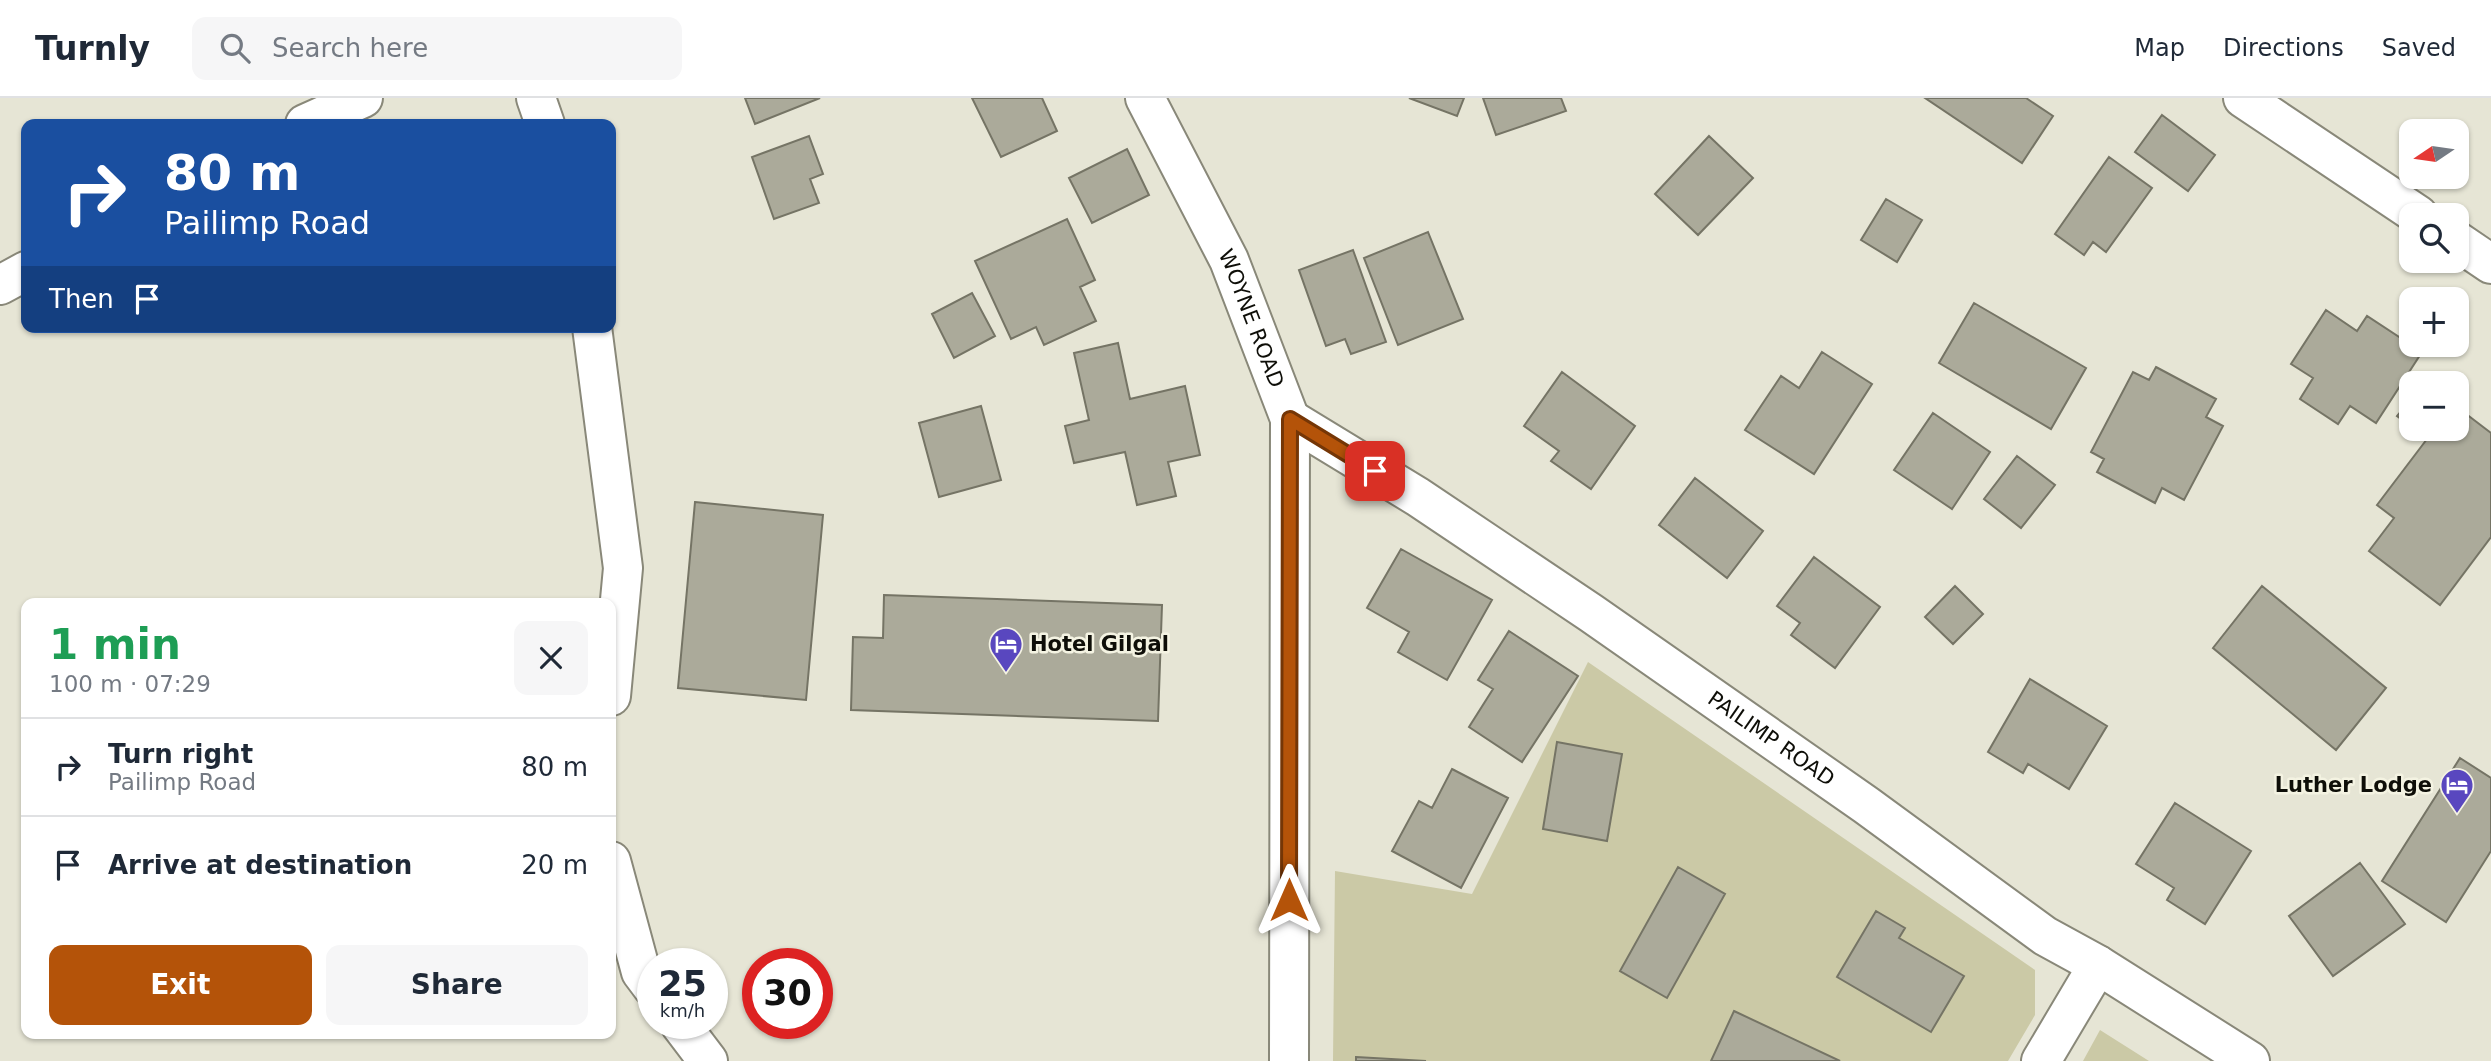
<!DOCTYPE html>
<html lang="en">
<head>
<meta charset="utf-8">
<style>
	:root { --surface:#fff; --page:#f6f6f7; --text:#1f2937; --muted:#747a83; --line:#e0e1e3; --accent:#b45309 }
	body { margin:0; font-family:"DejaVu Sans",sans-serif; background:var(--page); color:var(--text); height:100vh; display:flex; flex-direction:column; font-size:26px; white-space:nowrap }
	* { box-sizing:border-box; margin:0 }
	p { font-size:23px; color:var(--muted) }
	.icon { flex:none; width:38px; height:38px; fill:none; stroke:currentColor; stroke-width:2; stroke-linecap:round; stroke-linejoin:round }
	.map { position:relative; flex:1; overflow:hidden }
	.drawer { position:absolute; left:21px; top:500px; width:595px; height:441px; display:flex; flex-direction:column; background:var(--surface); border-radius:14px; box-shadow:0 2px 5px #0004 }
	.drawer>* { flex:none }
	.hud { position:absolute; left:21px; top:21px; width:595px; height:214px; border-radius:14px; box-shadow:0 2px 5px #0004; background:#1a4fa0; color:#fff; overflow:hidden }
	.needle { width:46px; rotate:257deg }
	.controls { position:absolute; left:2399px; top:21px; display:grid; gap:14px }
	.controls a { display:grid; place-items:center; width:70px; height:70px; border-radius:14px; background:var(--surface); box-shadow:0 2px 5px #0004; font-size:35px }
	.speed { position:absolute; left:637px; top:850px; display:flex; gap:14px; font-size:35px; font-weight:700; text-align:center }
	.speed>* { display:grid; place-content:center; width:91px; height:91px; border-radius:50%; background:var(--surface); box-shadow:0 2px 5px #0004; line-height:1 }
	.speed small { font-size:18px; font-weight:400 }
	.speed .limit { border:10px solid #d22; background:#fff; color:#111 }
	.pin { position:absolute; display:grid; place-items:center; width:60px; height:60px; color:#fff; margin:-30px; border-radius:14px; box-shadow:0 4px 10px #0006 }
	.me { position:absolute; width:77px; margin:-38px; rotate:0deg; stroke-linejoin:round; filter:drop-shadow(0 0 5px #0008) }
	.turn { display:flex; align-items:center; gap:24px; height:147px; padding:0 28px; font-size:32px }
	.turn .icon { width:91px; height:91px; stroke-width:2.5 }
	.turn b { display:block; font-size:49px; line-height:60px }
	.then { display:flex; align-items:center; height:66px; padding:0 28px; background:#0003; gap:14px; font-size:26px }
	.round { display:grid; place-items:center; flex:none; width:74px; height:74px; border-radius:14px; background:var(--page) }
	.head { display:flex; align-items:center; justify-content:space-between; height:119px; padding:0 28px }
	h1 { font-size:42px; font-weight:800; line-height:52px; color:#1e9e55 }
	.button { display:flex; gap:14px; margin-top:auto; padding:14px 28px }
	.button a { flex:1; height:80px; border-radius:14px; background:var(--accent); color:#fff; font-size:28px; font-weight:800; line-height:80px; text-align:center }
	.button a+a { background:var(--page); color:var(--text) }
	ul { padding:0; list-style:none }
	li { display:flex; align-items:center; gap:21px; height:98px; padding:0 28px; border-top:2px solid var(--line) }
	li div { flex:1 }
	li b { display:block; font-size:26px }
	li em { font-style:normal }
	header { display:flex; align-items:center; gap:42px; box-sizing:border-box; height:98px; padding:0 35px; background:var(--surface); border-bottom:2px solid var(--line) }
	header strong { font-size:33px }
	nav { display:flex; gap:38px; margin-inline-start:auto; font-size:24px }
	.search { width:490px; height:63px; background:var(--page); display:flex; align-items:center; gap:18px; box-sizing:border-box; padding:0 24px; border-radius:14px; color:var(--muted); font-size:26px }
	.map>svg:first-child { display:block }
	.green { fill:#cbc9a6 }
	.building { fill:#abaa9a; stroke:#757465; stroke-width:2 }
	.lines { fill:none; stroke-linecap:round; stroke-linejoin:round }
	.minor-casing { stroke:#898879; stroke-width:42 }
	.minor { stroke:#fff; stroke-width:38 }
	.route-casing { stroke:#753606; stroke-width:18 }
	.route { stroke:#b45309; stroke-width:12 }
	.labels { text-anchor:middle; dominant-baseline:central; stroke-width:5; stroke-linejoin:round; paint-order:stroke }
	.street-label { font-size:21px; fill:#0e0e08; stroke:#f4f3e2 }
	.poi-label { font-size:21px; font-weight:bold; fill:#0e0e08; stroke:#f4f3e2; text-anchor:start }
</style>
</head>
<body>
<header>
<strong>Turnly</strong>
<div class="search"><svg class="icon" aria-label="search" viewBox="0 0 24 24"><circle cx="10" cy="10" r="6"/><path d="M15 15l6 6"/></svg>Search here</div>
<nav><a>Map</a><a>Directions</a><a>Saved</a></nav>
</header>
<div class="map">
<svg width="2491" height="963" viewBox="0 0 2491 963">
	<rect width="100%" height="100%" fill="#e6e5d5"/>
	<path class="green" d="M1588,564L2035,872V917L2008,963H1333L1335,773L1472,796Z
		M2100,932L2149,963H2083Z"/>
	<path class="building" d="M745,0H820L755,26Z
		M972,0H1042L1057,33L1001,59Z
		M1409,0H1464L1457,18Z
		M1483,0H1561L1566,13L1496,37Z
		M1925,0H2026L2053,18L2022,65Z
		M2162,17L2215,57L2188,93L2135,54Z
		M809,38L823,76L810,81L819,105L774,121L752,59Z
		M1709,38L1753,80L1698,137L1655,96Z
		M1127,51L1149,97L1092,125L1069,80Z
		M2109,59L2152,90L2106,154L2093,144L2084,157L2055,136Z
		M1886,101L1922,122L1897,164L1861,142Z
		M1067,121L1095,182L1080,189L1096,223L1044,247L1036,229L1011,241L975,163Z
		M1428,134L1463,221L1398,247L1364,160Z
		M1353,152L1386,244L1351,256L1345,241L1326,248L1299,172Z
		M972,195L995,238L954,260L932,216Z
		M1974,205L2086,270L2051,331L1939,265Z
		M2326,212L2357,233L2367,218L2422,254L2376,325L2350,308L2338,326L2300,301L2313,280L2291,266Z
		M1118,245L1130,301L1185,288L1200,357L1168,364L1176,398L1137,407L1125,354L1074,365L1065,328L1089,322L1074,255Z
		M1822,254L1872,286L1814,376L1745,332L1781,278L1799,290Z
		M2156,269L2216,301L2206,319L2223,328L2184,402L2162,390L2155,405L2097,374L2104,361L2091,354L2133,274L2149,282Z
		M1562,274L1635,328L1591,391L1551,363L1559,353L1524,328Z
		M2412,300V329L2397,318Z
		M981,308L1001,382L939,399L919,325Z
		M2457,309L2491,335V439L2440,507L2369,453L2394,420L2377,407L2427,341L2413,331H2457Z
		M1933,315L1990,354L1952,411L1894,372Z
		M2017,358L2055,387L2021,430L1984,401Z
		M1695,380L1763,433L1727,480L1659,427Z
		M695,404L823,417L806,602L678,590Z
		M1401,451L1492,502L1447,582L1398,554L1409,534L1367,510Z
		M1814,459L1880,509L1835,570L1791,537L1800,525L1777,508Z
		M1955,488L1983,516L1953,546L1925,519Z
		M2262,488L2386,590L2336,652L2213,550Z
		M884,497L1162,507L1158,623L851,612L853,539L883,540Z
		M1509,533L1578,578L1522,664L1469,629L1493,591L1478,582Z
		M2030,581L2107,628L2069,691L2028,666L2023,675L1988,654Z
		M1557,644L1622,656L1607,743L1543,731Z
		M2460,660L2491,680V753L2446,824L2382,783Z
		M1452,671L1508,700L1461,790L1392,753L1419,703L1432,710Z
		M2175,705L2251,753L2205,826L2167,802L2174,790L2136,766Z
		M2360,765L2405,826L2333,878L2289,818Z
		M1678,769L1725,796L1667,900L1620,873Z
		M1876,813L1905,830L1899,840L1964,878L1931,934L1837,879Z
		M1734,913L1840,963H1711Z
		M1356,959L1426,963H1356Z"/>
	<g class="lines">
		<defs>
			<g id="minor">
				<path d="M536,0L545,26"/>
				<path id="s1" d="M1145,0L1229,162L1290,321L1289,963"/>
				<path d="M2243,0L2418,117"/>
				<path d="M305,26L363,0"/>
				<path d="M2457,143L2491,166"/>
				<path d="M0,187L26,173"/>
				<path d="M592,229L623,470L611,598"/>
				<path id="s2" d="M1290,321L1418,399L1591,515L1866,707L2045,838L2098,867L2250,963"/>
				<path d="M611,763L641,874L653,890"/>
				<path d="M680,926L708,963"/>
				<path d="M2041,963L2098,867"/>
			</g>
		</defs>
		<use href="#minor" class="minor-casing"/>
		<use href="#minor" class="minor"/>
	</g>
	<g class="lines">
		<defs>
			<path id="route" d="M1289,802L1290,321L1375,373"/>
		</defs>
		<use href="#route" class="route-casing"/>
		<use href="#route" class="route"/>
	</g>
	<defs>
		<symbol id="hotel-pin" viewBox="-11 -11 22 30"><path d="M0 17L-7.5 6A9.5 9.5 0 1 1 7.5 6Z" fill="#5947bf" stroke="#f4f3e2"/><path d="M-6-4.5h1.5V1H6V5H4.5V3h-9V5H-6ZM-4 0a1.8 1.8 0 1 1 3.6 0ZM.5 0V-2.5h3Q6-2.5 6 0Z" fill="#fff"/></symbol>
	</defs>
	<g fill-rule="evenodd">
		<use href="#hotel-pin" x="987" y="527" width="38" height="52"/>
		<use href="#hotel-pin" x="2438" y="668" width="38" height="52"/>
	</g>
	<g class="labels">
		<g class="street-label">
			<text stroke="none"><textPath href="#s1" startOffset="245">WOYNE ROAD</textPath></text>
			<text stroke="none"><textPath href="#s2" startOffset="578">PAILIMP ROAD</textPath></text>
		</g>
		<g class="poi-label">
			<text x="1030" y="546">Hotel Gilgal</text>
			<text x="2432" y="687" text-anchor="end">Luther Lodge</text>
		</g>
	</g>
</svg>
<div class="controls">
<a><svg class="needle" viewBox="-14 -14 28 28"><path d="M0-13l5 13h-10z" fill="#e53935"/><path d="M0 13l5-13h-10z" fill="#747a83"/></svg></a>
<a><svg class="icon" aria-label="search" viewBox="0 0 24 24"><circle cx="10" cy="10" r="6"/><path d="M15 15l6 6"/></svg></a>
<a>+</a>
<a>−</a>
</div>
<div class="speed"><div>25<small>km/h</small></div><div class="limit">30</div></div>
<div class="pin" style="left:1375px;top:373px;background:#d93025"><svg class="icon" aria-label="arrive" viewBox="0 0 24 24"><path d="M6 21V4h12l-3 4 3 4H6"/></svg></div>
<svg class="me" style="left:1289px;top:802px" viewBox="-20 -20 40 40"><path d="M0-17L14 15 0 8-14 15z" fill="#b45309" stroke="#fff" stroke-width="4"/></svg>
<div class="hud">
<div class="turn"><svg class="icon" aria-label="right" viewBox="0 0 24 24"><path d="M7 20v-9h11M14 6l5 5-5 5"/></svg><div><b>80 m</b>Pailimp Road</div></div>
<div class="then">Then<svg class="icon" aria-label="arrive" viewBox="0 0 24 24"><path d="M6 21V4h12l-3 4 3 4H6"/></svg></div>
</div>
<section class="drawer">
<div class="head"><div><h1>1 min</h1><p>100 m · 07:29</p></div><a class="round"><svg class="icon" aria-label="close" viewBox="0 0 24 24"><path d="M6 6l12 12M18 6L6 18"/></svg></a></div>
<ul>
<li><svg class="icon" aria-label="right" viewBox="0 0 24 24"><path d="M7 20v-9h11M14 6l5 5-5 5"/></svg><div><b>Turn right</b><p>Pailimp Road</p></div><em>80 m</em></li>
<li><svg class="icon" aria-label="arrive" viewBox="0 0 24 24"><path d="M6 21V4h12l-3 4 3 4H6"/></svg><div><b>Arrive at destination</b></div><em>20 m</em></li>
</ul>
<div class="button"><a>Exit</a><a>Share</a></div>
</section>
</div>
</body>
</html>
